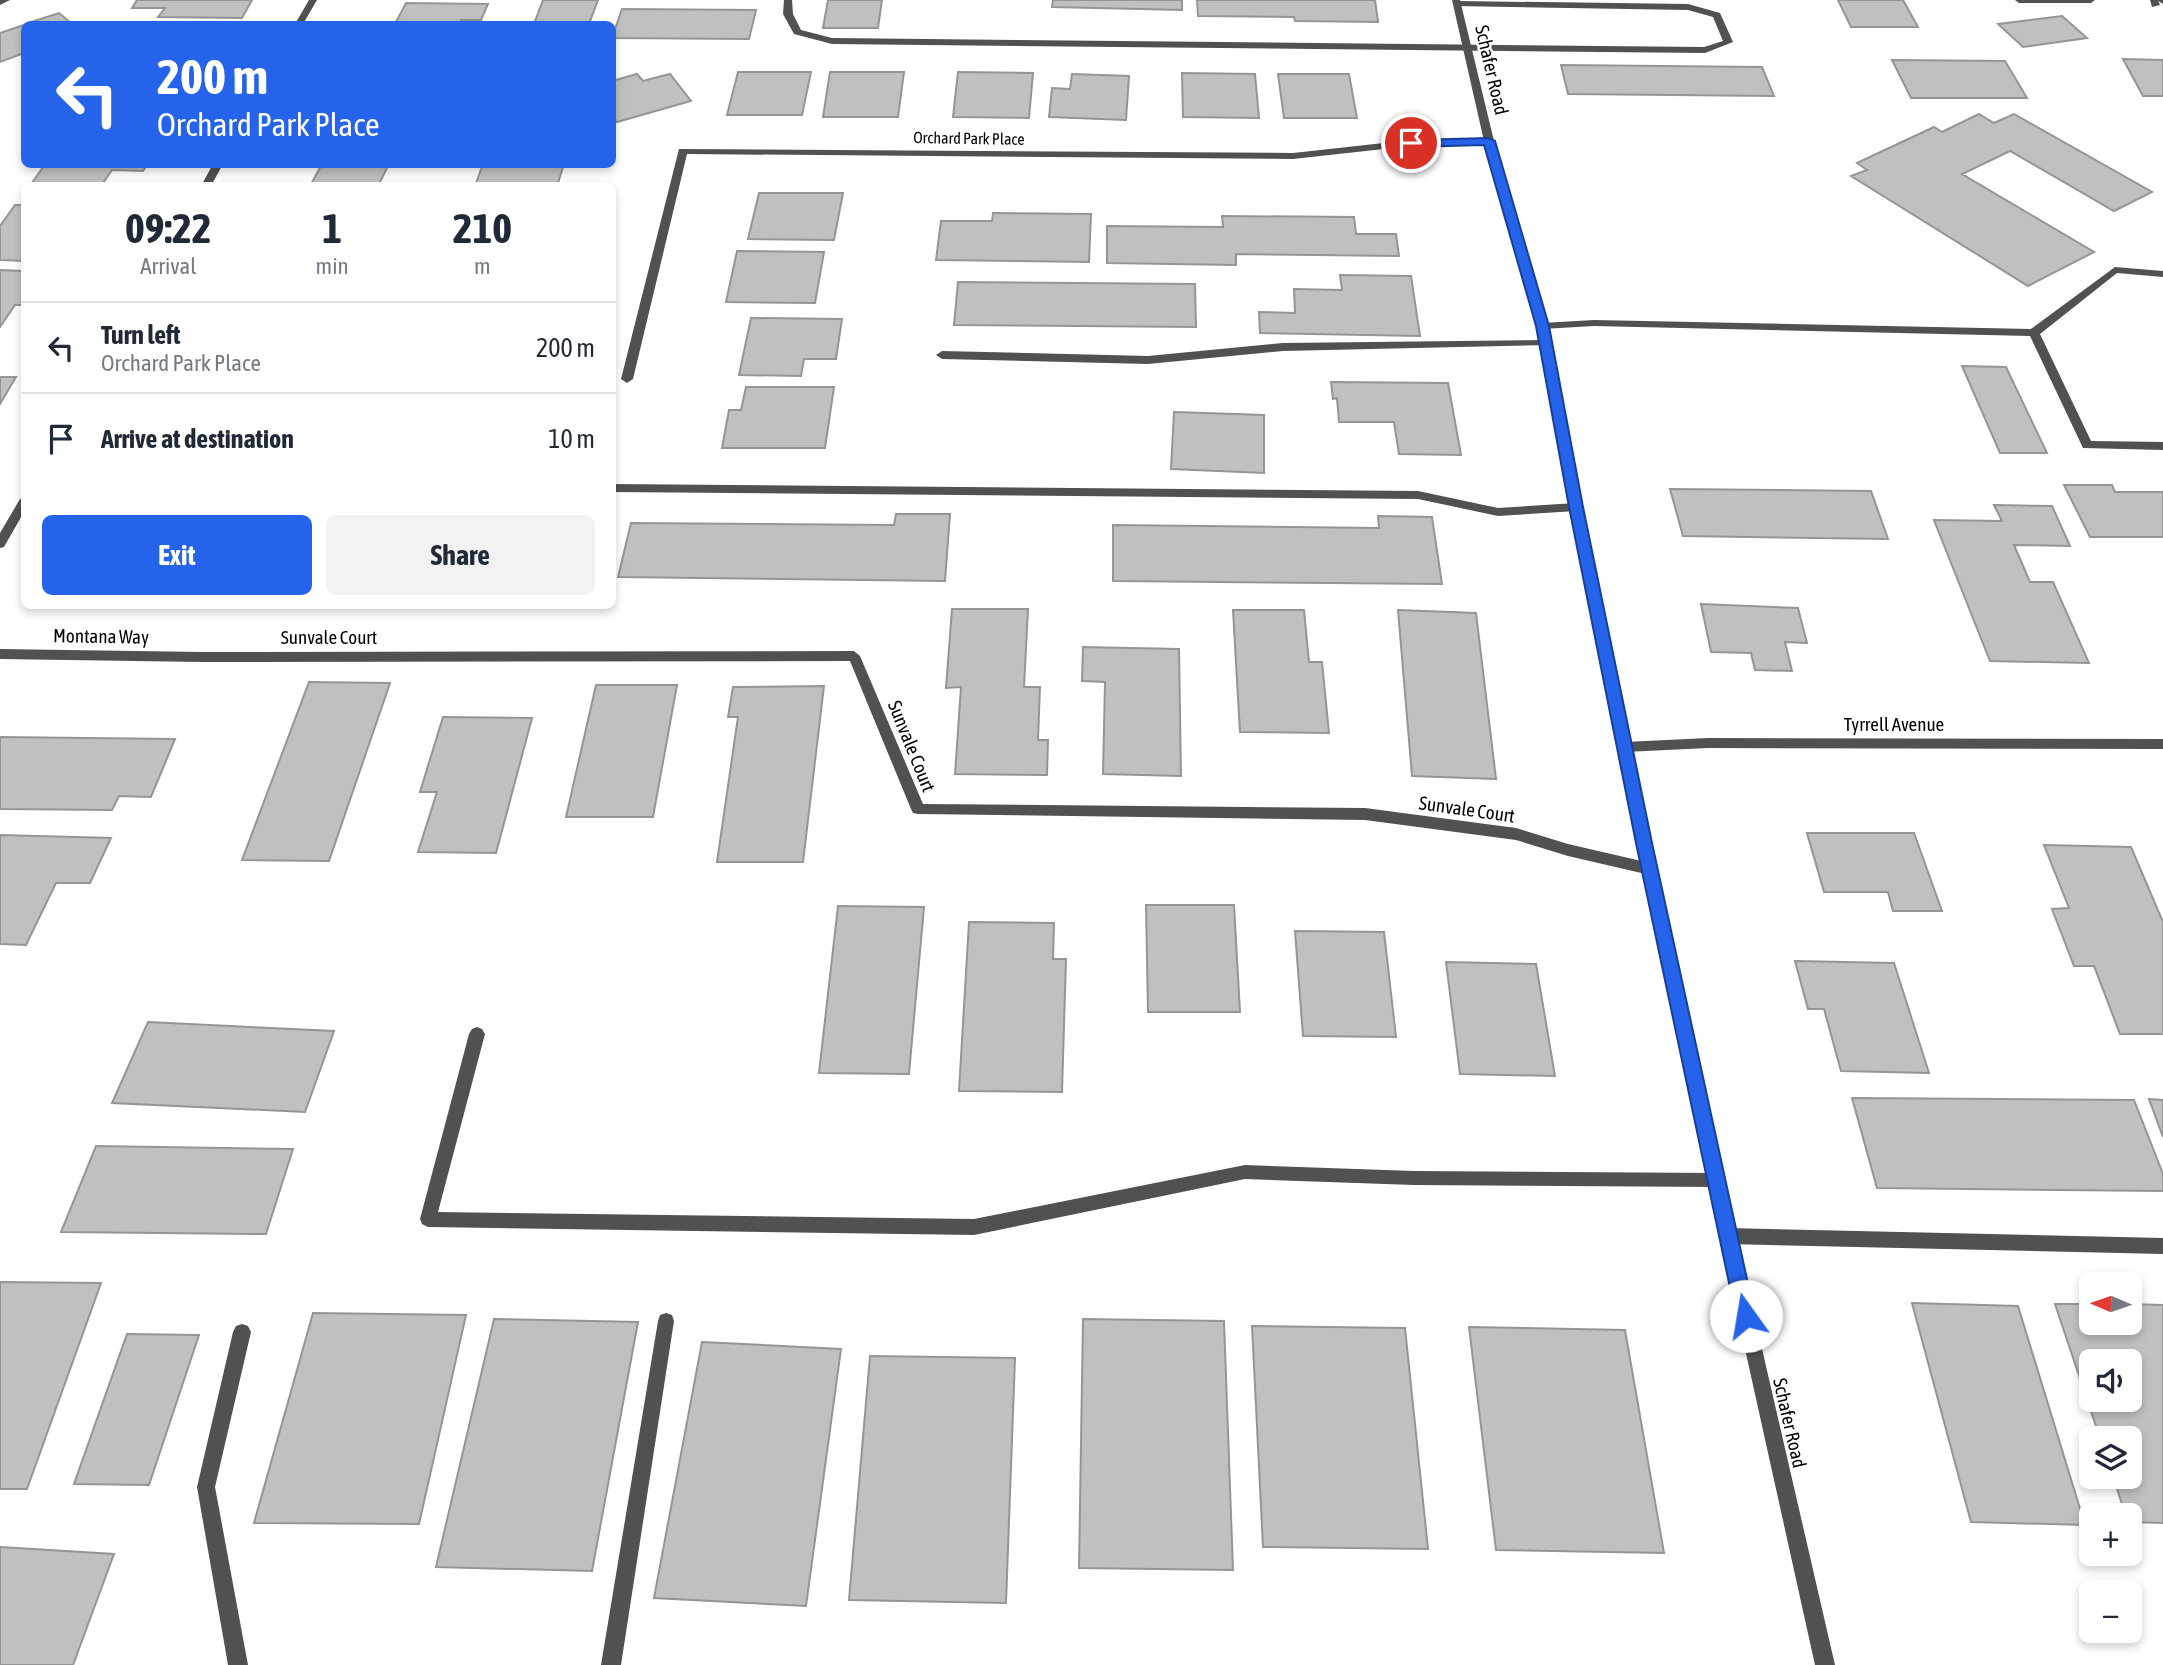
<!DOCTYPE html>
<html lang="en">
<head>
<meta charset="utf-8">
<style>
	:root { --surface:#fff; --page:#f2f2f3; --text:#1f2937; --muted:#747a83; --line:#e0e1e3; --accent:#2563eb }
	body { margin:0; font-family:"Asap Condensed",sans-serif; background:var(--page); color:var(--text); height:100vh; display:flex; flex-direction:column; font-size:26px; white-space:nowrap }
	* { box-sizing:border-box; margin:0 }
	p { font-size:23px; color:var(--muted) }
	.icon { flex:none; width:38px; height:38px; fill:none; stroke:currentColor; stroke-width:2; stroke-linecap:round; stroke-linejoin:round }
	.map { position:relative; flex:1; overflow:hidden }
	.sheet { position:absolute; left:21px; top:182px; width:595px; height:427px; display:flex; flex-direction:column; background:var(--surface); border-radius:10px; box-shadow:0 4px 10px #0003 }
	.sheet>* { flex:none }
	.banner { position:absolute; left:21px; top:21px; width:595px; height:147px; border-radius:10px; box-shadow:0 4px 10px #0003; background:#2563eb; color:#fff; overflow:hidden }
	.needle { width:46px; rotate:272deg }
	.tools { position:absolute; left:2079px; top:1272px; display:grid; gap:14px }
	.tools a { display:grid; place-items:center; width:63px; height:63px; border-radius:10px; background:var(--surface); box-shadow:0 4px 10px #0003; font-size:35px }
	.pin { position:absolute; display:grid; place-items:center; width:60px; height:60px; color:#fff; margin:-30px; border:4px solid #fff; border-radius:50%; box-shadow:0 2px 7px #0007 }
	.me { position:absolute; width:77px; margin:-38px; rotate:347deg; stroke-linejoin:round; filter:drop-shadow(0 0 5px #0008) }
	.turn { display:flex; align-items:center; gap:24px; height:147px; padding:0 21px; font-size:32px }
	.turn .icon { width:91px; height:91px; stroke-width:2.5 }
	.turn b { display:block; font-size:49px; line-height:60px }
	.eta { display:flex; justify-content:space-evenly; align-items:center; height:119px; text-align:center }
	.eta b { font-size:42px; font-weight:700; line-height:49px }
	.action { display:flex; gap:14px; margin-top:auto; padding:14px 21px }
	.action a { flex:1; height:80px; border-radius:10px; background:var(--accent); color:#fff; font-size:28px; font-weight:700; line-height:80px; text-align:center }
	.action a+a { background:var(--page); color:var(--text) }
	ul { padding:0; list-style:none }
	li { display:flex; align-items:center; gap:21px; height:91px; padding:0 21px; border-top:2px solid var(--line) }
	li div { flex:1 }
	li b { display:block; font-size:26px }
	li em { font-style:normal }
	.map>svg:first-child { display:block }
	.building { fill:#c0c0c0; stroke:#959595; stroke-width:2; fill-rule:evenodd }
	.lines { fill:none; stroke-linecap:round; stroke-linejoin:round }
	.service { fill:#515151; fill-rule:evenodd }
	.minor { fill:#515151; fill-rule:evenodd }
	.tertiary { fill:#515151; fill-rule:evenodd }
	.route { fill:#2563eb; stroke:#184099; stroke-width:2 }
	.labels { text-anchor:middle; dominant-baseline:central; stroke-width:5; stroke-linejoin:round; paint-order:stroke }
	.far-street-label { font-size:16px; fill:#000; stroke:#fff }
	.street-label { font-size:19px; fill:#000; stroke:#fff }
</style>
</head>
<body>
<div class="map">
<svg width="2163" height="1665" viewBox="0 0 2163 1665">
	<rect width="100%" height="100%" fill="#fff"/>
	<path class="building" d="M137,0H252L242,18L158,17L165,8H132Z
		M543,0H598L589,24H534Z
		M828,0H882L878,28H823Z
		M1053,0H1182V10L1052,7Z
		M1197,0H1375L1378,22L1295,21L1294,17L1198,16Z
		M1838,0H1903L1918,27H1851Z
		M406,3L488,4L481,20H461L459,24H395Z
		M622,9L756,10L749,39L612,38Z
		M59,13L72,24H25Z
		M2062,16L2087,38L2023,47L1998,24Z
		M24,25V53L0,62V33Z
		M2123,59L2163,60V96H2143Z
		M1892,60L2005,61L2027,98H1911Z
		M1561,65L1762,67L1774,96L1568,94Z
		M738,72H811L802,115H727Z
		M830,72H904L898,117H823Z
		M958,72L1033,73L1029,118L953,117Z
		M1182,73L1255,74L1259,118L1183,117Z
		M637,74L643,81L670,74L691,101L617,122L612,115V81Z
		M1072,74L1129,76L1126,120L1049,117L1052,88L1070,89Z
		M1278,74H1349L1357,118H1284Z
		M1979,114L1994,123L2014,114L2152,192L2114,211L2010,151L1962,174L2094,252L2028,286L1851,176L1867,170L1857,163L1934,127L1942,132Z
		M45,164H148L143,171L112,170L101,186H30Z
		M322,164H389L378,186H310Z
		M483,164H564L557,186H475Z
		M759,193H843L834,240L748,239Z
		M15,205H24V261L0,260V226Z
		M993,213L1091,214L1089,262L936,260L941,221H992Z
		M1222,216L1354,217L1356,234H1396L1399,256L1236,254V265L1107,263V226L1223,227Z
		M737,251L824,252L815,303L726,302Z
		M0,270L24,271V305H15L0,327Z
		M1340,275L1411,276L1420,336L1260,333L1259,312L1295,313L1294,289L1342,290Z
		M958,282L1195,284L1196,327L954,325Z
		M751,318L842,319L836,359H804L801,376L739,375Z
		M1962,366L2006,367L2047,453H2000Z
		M0,377H16L0,404Z
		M1331,382L1448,383L1461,455L1399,454L1394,422H1339L1337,398L1333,399Z
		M746,387H834L825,448H722L729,410H741Z
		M1174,412L1264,415V473L1171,469Z
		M2064,485H2112L2115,492H2163V537H2090Z
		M1670,489L1871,491L1888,539L1683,536Z
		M1994,505L2052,506L2070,546L2014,545L2030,582H2053L2089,663L1990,661L1934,520L2002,521Z
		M896,514H950L945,581L618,577L631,523L894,525Z
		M1378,516L1432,517L1442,584L1113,581V525L1379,528Z
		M1701,604L1798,608L1807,643L1785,642L1792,671L1755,670L1751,653L1711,652Z
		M952,609H1028L1024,687H1040L1038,740H1048L1047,775L955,774L961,687L946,688Z
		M1233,610H1304L1309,662H1322L1329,733L1240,732Z
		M1398,610L1476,613L1496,779L1412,776Z
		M1083,647L1179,649L1181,776L1103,774L1105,682L1082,681Z
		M309,682L390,683L329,861L242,860Z
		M596,685H677L653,817H566Z
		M824,686L803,862H717L738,717H728L733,687Z
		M443,717L532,718L496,853L418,852L437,792H420Z
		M0,737L175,739L151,797L119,796L112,810L0,809Z
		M1807,833H1914L1942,911H1893L1888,892H1824Z
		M0,835L111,838L90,883H56L26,945L0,944Z
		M2044,845L2131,847L2163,922V1034H2120L2094,966H2074L2052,909L2069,908Z
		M1146,905H1234L1240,1012H1148Z
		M838,906L924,907L909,1074L819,1073Z
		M969,922L1054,923L1053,959H1066L1062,1092L959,1091Z
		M1295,931L1384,932L1396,1037L1303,1036Z
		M1795,961L1894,963L1929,1073L1841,1071L1824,1009H1808Z
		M1446,962L1536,964L1555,1076L1460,1074Z
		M148,1022L334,1031L305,1112L112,1103Z
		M1852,1098L2134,1100L2163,1174V1191L1877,1188Z
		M2149,1099L2163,1100V1137Z
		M96,1146L293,1149L266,1234L61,1232Z
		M0,1282L101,1283L27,1489H0Z
		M1912,1303L2018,1306L2085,1525L1971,1522Z
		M2055,1304H2091V1323H2130V1304L2163,1305V1523L2130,1522V1516H2126L2113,1477H2130V1438H2100ZM2091,1362H2130V1400H2091Z
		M313,1313L466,1315L419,1524L254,1523Z
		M494,1319L638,1322L592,1571L436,1567Z
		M1083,1319L1224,1321L1233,1570L1079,1568Z
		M1252,1326L1405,1328L1428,1549L1263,1547Z
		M1469,1327L1625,1330L1664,1553L1496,1550Z
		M127,1334L199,1335L149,1485L74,1484Z
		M702,1342L841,1349L806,1606L654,1598Z
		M870,1356L1015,1358L1006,1603L849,1600Z
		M0,1547L114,1554L73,1665H0Z"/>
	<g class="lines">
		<path class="service" d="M784,0H792L793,14L801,30L832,38L1704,47L1723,41L1713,17L1688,10L1454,6V2L1457,1L1688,4L1720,13L1733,42L1705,53L832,44L794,34L783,14Z
			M2015,0H2095L2091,3H2019Z
			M2157,0H2163V4Z
			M2115,267L2163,271V277L2117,273L2040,334L2091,441L2163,442V450L2083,448L2030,336L1594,326L1542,329L1537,326L1542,323L1594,320L2031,329Z
			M1546,340L1550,341V345L1283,351L1148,364L942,359L936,355L942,351L1148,356L1283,343Z
			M612,484L1418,491L1498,508L1576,503L1582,507L1576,511L1498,516L1418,499L612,492Z
			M854,651L860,656L923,804L1365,808L1516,828L1568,844L1650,863L1655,865L1657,869L1655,873L1650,875L1568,856L1516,840L1365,820L918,814L913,813L911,809L850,661L202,662L196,657L202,652Z
			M477,1027L482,1029L485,1034L438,1212L974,1219L1245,1165L1414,1171L1716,1173L1722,1175L1724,1180L1722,1185L1716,1187L1414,1185L1245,1179L974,1235L428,1227L422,1224L420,1219L469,1034L472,1029Z
			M1728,1228L2163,1238V1254L1728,1244L1722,1241L1720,1236L1722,1231Z
			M666,1313L672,1315L674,1321L621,1665H601L658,1321L660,1315Z
			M242,1324L248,1326L251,1332L215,1487L248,1665H228L197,1487L233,1332L236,1326Z"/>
		<path class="minor" d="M0,0H10L0,5Z
			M309,0H317L303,24H295Z
			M2150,0H2158L2160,5L2152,7Z
			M1489,138L1494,141L1492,143L1411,146L1293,159L687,154L633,379L627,383L621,379L679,149L1293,153L1411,140Z
			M213,164H223L211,186H201Z
			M24,498V512L4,547L0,548V533L20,499Z
			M0,649L202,652L208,657L202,662L0,659Z
			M1708,738L2163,739V749L1708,748L1625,752L1618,747L1625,742Z"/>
		<path class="tertiary" d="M1452,0H1460L1494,141L1547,326L1582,507L1657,869L1736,1236L1835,1665H1815L1720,1236L1643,869L1570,507L1537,326L1484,141Z"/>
	</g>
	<path class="route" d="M1489,138L1495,141L1549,326L1583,507L1652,843L1755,1316L1753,1322L1746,1325L1739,1322L1736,1316L1636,843L1569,507L1536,326L1484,145L1411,147L1406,143L1411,140Z"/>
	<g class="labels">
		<g class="far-street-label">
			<text transform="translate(969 138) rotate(1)">Orchard Park Place</text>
		</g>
		<g class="street-label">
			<text transform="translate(1492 70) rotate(77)">Schafer Road</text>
			<text transform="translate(101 636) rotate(1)">Montana Way</text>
			<text x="329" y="637">Sunvale Court</text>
			<text x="1894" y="724">Tyrrell Avenue</text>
			<text transform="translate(912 746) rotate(68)">Sunvale Court</text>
			<text transform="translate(1467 809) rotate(8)">Sunvale Court</text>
			<text transform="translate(1790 1423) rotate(77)">Schafer Road</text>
		</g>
	</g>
</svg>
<div class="tools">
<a><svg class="needle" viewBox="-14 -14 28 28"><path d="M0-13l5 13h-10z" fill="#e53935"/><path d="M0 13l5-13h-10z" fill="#747a83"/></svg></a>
<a><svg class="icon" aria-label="sound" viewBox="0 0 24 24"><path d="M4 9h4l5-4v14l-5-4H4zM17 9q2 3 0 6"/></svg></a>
<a><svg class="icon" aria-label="layers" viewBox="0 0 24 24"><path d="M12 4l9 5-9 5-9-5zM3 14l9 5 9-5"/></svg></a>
<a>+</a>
<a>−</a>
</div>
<div class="pin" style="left:1411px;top:143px;background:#d93025"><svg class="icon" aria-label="arrive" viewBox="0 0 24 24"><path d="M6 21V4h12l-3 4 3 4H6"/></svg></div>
<svg class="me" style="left:1746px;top:1316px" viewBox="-20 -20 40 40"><circle r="19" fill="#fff"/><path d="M0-13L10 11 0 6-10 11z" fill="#2563eb"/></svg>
<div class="banner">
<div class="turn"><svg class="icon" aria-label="left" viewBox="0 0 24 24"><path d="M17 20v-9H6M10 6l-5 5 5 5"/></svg><div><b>200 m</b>Orchard Park Place</div></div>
</div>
<section class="sheet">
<div class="eta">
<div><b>09:22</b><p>Arrival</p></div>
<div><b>1</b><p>min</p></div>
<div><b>210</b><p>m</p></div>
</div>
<ul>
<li><svg class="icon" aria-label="left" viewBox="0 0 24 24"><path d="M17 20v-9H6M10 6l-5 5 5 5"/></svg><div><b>Turn left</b><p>Orchard Park Place</p></div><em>200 m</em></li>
<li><svg class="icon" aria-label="arrive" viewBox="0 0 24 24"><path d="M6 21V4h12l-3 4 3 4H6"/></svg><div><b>Arrive at destination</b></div><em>10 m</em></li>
</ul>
<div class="action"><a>Exit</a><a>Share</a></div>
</section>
</div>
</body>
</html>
